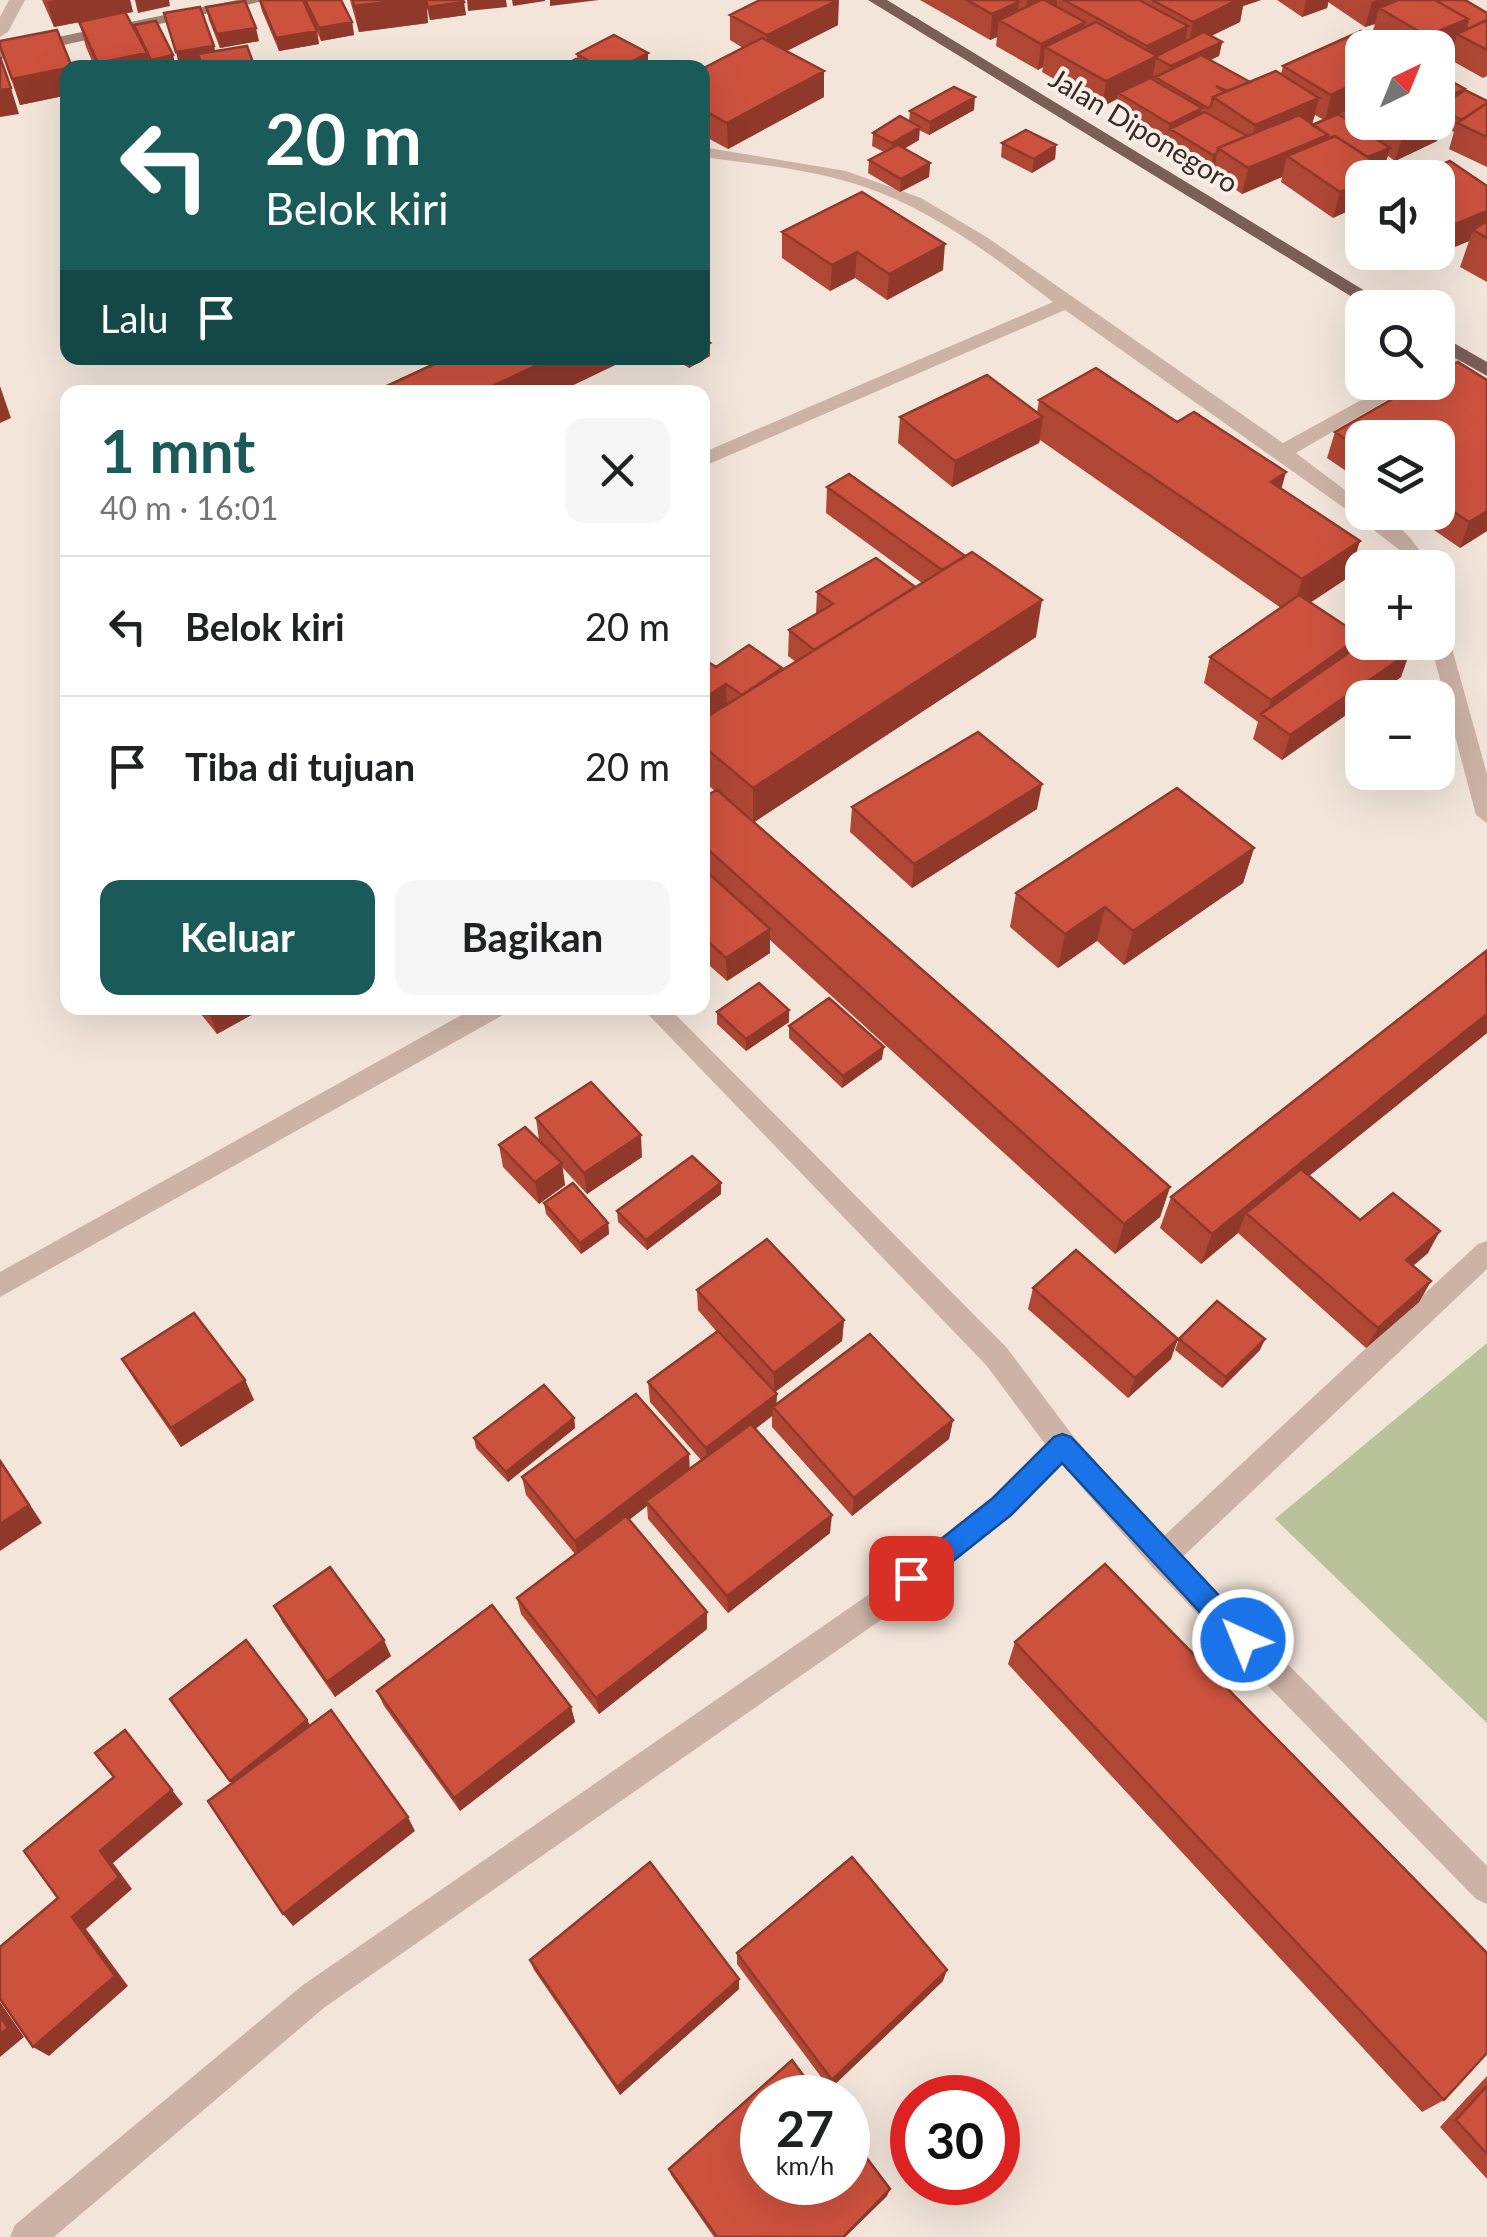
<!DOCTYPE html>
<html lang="id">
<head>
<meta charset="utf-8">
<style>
	:root { --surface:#fff; --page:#f6f6f6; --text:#202124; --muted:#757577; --line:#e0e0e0; --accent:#1a5b59 }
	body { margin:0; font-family:Lato,sans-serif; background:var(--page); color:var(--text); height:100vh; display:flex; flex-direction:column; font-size:38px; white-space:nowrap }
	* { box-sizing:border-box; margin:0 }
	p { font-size:32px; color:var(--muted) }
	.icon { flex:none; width:55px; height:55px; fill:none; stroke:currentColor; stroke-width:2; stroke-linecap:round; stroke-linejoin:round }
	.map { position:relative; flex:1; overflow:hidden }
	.drawer { position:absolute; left:60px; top:385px; width:650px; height:630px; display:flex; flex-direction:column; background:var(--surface); border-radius:20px; box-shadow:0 10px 40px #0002 }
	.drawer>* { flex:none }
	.guide { position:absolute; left:60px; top:60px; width:650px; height:305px; border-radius:20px; box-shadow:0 10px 40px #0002; background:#1a5b59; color:#fff; overflow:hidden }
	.needle { width:65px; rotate:43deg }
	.controls { position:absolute; left:1345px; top:30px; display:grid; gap:20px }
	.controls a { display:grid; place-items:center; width:110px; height:110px; border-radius:20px; background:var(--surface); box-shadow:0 10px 40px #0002; font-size:50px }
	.speed { position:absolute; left:740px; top:2075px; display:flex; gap:20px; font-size:50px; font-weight:700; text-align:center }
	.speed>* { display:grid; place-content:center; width:130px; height:130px; border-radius:50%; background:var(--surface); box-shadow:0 10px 40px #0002; line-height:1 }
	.speed small { font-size:25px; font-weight:400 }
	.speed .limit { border:15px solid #d22; background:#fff; color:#111 }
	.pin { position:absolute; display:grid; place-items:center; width:85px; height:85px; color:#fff; margin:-42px; border-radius:20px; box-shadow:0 5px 15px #0006 }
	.me { position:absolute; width:110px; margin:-55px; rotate:316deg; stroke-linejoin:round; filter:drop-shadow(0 0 8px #0008) }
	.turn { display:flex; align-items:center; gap:35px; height:210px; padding:0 40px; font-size:45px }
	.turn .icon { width:130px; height:130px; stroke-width:2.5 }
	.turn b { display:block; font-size:70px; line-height:85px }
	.then { display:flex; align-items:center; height:95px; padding:0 40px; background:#0003; gap:20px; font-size:38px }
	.round { display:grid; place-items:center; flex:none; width:105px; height:105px; border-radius:20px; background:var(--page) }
	.overview { display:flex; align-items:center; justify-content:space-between; height:170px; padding:0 40px }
	h1 { font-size:60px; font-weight:700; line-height:75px; color:var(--accent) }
	.cta { display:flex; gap:20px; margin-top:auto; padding:20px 40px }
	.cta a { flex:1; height:115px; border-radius:20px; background:var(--accent); color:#fff; font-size:40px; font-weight:700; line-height:115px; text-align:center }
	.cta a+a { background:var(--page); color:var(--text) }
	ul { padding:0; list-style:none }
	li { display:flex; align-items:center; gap:30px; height:140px; padding:0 40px; border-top:2px solid var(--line) }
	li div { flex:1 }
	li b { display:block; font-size:38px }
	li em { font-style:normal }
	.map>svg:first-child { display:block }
	.green { fill:#b9c399 }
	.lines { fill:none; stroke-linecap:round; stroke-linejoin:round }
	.lane { fill:#ccb3a5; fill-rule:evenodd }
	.street { fill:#ccb3a5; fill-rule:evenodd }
	.secondary { fill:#9f8176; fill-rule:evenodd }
	.primary { fill:#7a5f57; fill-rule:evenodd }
	.wall { fill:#b04735; fill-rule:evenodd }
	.shaded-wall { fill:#90392b }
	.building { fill:#cd523e; stroke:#90392b; stroke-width:2.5 }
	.route { fill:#1a73e8; stroke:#114b97; stroke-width:2.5 }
	.labels { text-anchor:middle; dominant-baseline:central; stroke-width:8; stroke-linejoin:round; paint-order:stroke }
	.far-street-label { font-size:28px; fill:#372a27; stroke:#faefe6 }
</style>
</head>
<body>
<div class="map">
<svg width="1487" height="2237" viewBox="0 0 1487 2237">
	<rect width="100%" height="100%" fill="#f3e5da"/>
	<path class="green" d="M1487,1343V1723L1275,1519Z"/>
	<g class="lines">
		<path class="lane" d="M702,147L846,171L921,198L988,238L1283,443L1394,382H1418L1296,453L1362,503V512C1392,512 1418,542 1429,568H1409L1402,552L1357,517L1065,310L702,467V453L1053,302C995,257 933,210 862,186C811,169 756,164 702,157Z
			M1461,348L1468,350V358L1438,373V360Z
			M1438,627L1448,634L1487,774V823L1476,815L1430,642H1438Z
			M1487,1241V1269L1172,1567L1162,1571L1152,1567L1148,1557L1152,1547L1478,1244Z"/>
		<path class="street" d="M9,0H25L8,32L0,37V17Z
			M474,1008H506L503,1015L0,1297V1272Z
			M642,1008H669L1007,1348L1073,1436L1172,1547L1487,1866V1904L1476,1899L1152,1567L1062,1465L1012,1515L891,1613L325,2007L54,2237H10L15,2225L303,1985L871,1593L992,1497L1045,1444L987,1366Z"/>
		<path class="secondary" d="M237,0H268L0,59V49Z"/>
		<path class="primary" d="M868,0H887L1393,308H1370Z
			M1438,334L1487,362V376L1438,348Z"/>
	</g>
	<path class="wall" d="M42,0H130L133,12L126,13L136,33L134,25L173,55L176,68H152L149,62L150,68H95L86,47L79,22L54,27Z
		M259,0H341L352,22L354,35L321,41L317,32L319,44L279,51L262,11Z
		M350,0H463L466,15L430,20L427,8L428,23L359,32Z
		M920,0H1261L1243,6L1240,22L1211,36L1222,42L1219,56L1210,60L1250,82L1281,74L1283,66L1362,48V122H1438V74L1465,89L1464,91L1487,101V167L1449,149L1454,132L1441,125L1437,141L1395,161L1388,156L1386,161L1379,164L1389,171L1388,178H1362L1333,218L1281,182L1282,177L1242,194L1213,174L1215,166L1211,168L1168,142L1169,136L1167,137L1116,106L1117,99L1102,107L1042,72L1043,67L1038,70L996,46L997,37L990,40ZM1315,115L1324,120L1312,124Z
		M1277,0H1465L1487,13V76L1483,78L1449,59L1453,48H1396L1372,33L1375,24L1365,27L1328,2L1327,8L1302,17Z
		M206,7L259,41L220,48L209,20Z
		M730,15L838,25L787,51L824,71V97L728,149L702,135V69L743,48L730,40Z
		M0,47L68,68V95L20,105Z
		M648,53V66L645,68H560L577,60V54Z
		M974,110L929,135L919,130V140L904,149L930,163L929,177L900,192L868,173L869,160L884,152L872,146L873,133L909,121L910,111Z
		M1002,143L1056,145L1055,159L1032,173L1001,157Z
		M1438,178L1487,186V282L1460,267L1469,241L1433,256L1427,252H1438Z
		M782,232L943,270L887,300L855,278L830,291L782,258Z
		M710,343V356L689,368L673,358H702Z
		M1458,362L1487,380V531L1460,548L1408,512H1438V438H1362V482L1327,458L1335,432L1422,382H1438V374Z
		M1039,400L1282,489L1349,577L1310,603L1357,648L1401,677L1372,698H1362L1282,760L1253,739L1258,722L1204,683L1210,657L1281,608L1040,440L1039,443L952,487L898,443L900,417L1037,413Z
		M827,487L1036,637L754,822L1170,1187L1160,1217L1115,1254L770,940V953L727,981L702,959V798L715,791L702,780V658L716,667L782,670L796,662L788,656L789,630L816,614L817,592L915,587L922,583L826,513Z
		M852,807L1037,809L912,888L850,832Z
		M1254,848L1243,883L1124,965L1097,941L1058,968L1010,927L1016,893Z
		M1487,952V1033L1309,1176L1360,1220L1428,1253L1413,1266L1431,1281L1419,1302L1366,1348L1238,1233L1201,1264L1160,1228L1171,1197Z
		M196,1008H264L217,1034Z
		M789,1010V1022L746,1051L717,1024V1012Z
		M789,1026L882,1059L842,1088L789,1038Z
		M536,1118L642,1157L587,1194L562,1167L565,1185L539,1204L503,1167L499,1145L539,1140Z
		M721,1183V1194L647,1250L618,1222L617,1211Z
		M544,1203L608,1223L609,1234L581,1254L546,1214Z
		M1033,1288L1171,1359L1128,1398L1028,1309Z
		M697,1290L844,1320L842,1341L775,1392L777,1394L776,1404L953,1420L949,1439L852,1516L772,1427V1416L755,1429L830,1533L728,1613L648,1519L647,1506L629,1520L707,1629L599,1714L521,1614L517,1598L575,1554L526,1495L522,1477L690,1469L701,1460L650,1402L648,1382L717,1332L698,1310Z
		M1179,1339L1260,1350L1222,1388L1175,1350Z
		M122,1359L245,1380L254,1400L181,1447L134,1379Z
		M574,1418L575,1428L508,1482L476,1448L474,1438Z
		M274,1606L391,1656L335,1697L283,1623Z
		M1015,1642L1444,2100L1422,2112L1008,1664Z
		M377,1691L571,1707L575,1722L460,1811L384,1706Z
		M737,1953L943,1981L830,2089L737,1964Z
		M530,1960L739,1989L620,2095L534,1970Z
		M1487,2076V2179L1440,2127Z
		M669,2169L887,2196L845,2237H714L671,2175Z"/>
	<path class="shaded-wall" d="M56,0H130L133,12L54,27L47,2Z
		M135,0H169L170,6L138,13Z
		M405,0H426L428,23L359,32L354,6Z
		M467,0H506L507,7L468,11Z
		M512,0H545V1L513,6Z
		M550,0H599L550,6Z
		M839,0L838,25L767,61V35Z
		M1027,0H1057L1056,11L1024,26Z
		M1237,0H1261L1243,6L1240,22L1188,47L1193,22Z
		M1306,0H1329L1327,8L1302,17Z
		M1376,0H1408L1379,8L1375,24L1365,27L1372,2Z
		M464,2L466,15L430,20L428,7Z
		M1019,2L1016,28L999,20L997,37L990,40L992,14Z
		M1468,19L1463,37L1457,34L1453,48L1438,55V48H1424L1427,36Z
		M352,22L354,35L321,41L319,28Z
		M1085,22L1082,48L1045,47L1043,67L1038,70L1041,44Z
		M1188,26L1183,52L1156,58L1152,82L1118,93L1117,99L1102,107L1106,81L1144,62L1147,46Z
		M256,28L259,41L220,48L217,34Z
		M317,31L319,44L279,51L276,38Z
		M1222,42L1219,56L1169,80L1171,66Z
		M214,46L217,59L198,54L200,62L179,65L176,52Z
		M147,53L150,68H99L98,63Z
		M648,53V66L645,68H619Z
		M173,55L176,68H153L151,60Z
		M68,68V95L20,105L12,79Z
		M824,71V97L728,149L727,123Z
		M1362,80V103H1348L1345,111L1325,121L1331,95Z
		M11,88L19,114L0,117V90Z
		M1465,89L1461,102L1438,108V102Z
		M975,97L974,110L929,135L930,122Z
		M1319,98L1312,124L1249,151L1255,125Z
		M1202,108L1199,121L1170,129L1167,137L1170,124Z
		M1444,115L1437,141L1395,161L1403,135L1429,122H1438V119Z
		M920,127L919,140L891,156L892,143Z
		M1328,135L1322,161L1287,156L1282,177L1242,194L1248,168Z
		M1056,145L1055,159L1032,173L1034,159Z
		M1390,148L1386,161L1354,175L1358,161Z
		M1217,153L1215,166L1211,168L1213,155Z
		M930,163L929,177L900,192L901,179Z
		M1389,171L1388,178H1374Z
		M1362,183V205L1333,218L1340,192Z
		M1487,211V234L1473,230L1469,241L1433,256L1434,252H1438V241L1441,230Z
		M945,244L943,270L887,300L889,274Z
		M857,252L855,278L830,291L832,265Z
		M710,343V356L689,368L688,358H702V347Z
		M552,358H630L559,392H480Z
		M0,386L11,418L0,423Z
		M1043,417L1039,443L952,487L955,461Z
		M1286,472L1276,509L1271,482Z
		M1487,511V531L1460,548L1469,522Z
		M1360,541L1349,577L1291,615L1302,579Z
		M1042,600L1036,637L753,823V788Z
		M1361,636L1352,661L1266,717L1271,700Z
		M1410,652L1401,677L1372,698H1362V704L1282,760L1290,735Z
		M726,684L727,709L702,726V700Z
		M1042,784L1037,809L912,888L914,864Z
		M1254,848L1243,883L1124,965L1133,931Z
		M1105,907L1097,941L1058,968L1065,934Z
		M770,929V953L727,981L726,958Z
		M215,1008H264L217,1034L209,1011Z
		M789,1010V1022L746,1051V1039Z
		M1487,1014V1033L1254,1220L1246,1213L1238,1233L1201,1264L1212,1234Z
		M884,1047L882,1059L842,1088L843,1076Z
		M641,1135L642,1157L587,1194L584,1173Z
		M562,1163L565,1185L539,1204L535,1182Z
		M721,1183V1194L647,1250L646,1240Z
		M1170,1187L1160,1217L1115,1254L1124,1224Z
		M608,1223L609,1234L581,1254L580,1243Z
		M1440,1231L1428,1253L1395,1281L1406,1260Z
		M1431,1281L1419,1302L1366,1348L1378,1328Z
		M844,1320L842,1341L774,1393V1373Z
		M1178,1339L1171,1359L1128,1398L1135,1378Z
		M1265,1339L1260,1350L1222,1388L1226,1377Z
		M245,1380L254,1400L181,1447L171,1428Z
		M777,1394L776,1411L773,1407L772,1416L707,1466L706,1448Z
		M574,1418L575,1428L508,1482L506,1472Z
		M953,1420L949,1439L852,1516L854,1498Z
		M689,1454L690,1473L646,1501L647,1506L578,1559L575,1541Z
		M0,1459L42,1523L0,1551Z
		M832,1515L830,1533L728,1613L727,1596Z
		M707,1612V1629L599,1714L596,1698Z
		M384,1640L391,1656L335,1697L327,1682Z
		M571,1707L575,1722L460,1811L454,1798Z
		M307,1720L316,1734L240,1795L230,1781Z
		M125,1730L183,1804L113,1863L132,1889L86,1929L128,1986L49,2056L33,2047L72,1917L100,1851Z
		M408,1817L415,1831L293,1926L283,1914Z
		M947,1970L943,1981L830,2089L832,2080Z
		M739,1979V1989L620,2095L617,2087Z
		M0,2002L24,2037L0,2057Z
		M890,2189L887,2196L845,2237H843Z"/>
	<path class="building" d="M260,0H303L317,31L276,38Z
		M305,0H341L352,22L319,28Z
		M353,0H405L354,6Z
		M426,0H463L464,2L428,7Z
		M760,0H838L767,35L730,15Z
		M967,0H1015L1019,2L992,14Z
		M1041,0H1044L1085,22L1041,44L999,20Z
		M1064,0H1139L1188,26L1147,46Z
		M1152,0H1237L1193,22Z
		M1398,0H1435L1468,19L1427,36L1379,8Z
		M1435,0H1465L1487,13V20L1468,29L1466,27L1468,19Z
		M245,1L256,28L217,34L206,7Z
		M200,7L214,46L176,52L164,13Z
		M125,12L147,53L98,63L79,22Z
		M1487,20V50L1457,34Z
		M156,21L173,55L151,60L134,25Z
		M1096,22L1157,56L1106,81L1045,47Z
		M57,30L72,67L12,79L0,46V41Z
		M1361,31L1391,48H1362V80L1331,95L1283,66Z
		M1204,32L1222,42L1171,66L1155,57Z
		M614,35L648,53L619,68H601L577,54Z
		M762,38L824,71L727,123L702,109V69Z
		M247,46L255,68H203L198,54Z
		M1201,55L1250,82L1227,91L1216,86L1225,92L1213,97L1211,106L1208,108L1155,77Z
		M0,57L11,88L0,90Z
		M576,59L591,68H560Z
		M1276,71L1319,98L1255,125L1213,97Z
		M1438,74L1465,89L1438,102Z
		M1150,78L1202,108L1170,124L1118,93Z
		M954,87L975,97L930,122L910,111Z
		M1465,90L1487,101V103L1462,120L1438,108Z
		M1362,95V111L1348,103Z
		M1487,103V137L1457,123Z
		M1205,112L1247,136L1218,148L1217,153L1213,155L1170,129Z
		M1338,114L1390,148L1368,157L1335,136L1327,139L1328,135L1312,125Z
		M1299,115L1328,135L1248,168L1218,148Z
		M900,116L920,127L892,143L873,133Z
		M1382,122H1429L1403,135Z
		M1026,130L1056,145L1034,159L1002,143Z
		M1335,136L1389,171L1374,178H1362V183L1340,192L1287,156Z
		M898,145L930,163L901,179L869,160Z
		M1450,161L1487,186V211L1441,230L1438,228V178H1409Z
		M862,192L945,244L889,274L857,252L832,265L782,232Z
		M1487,221V238L1473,230Z
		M702,338L710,343L702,347Z
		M447,358H552L480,392H374Z
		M1458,362L1487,380V511L1469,522L1438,501V438H1362V450L1335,432L1422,382H1438V374Z
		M1096,368L1177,422L1194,412L1286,472L1271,482L1360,541L1302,579L1039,400Z
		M987,375L1043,417L955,461L900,417Z
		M849,474L965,556L942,570L827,487Z
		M972,552L1042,600L753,788L702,745V720Z
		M876,558L915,587L814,650L789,630L833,604L817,592Z
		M1299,595L1361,636L1271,700L1210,657Z
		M1364,642H1396L1410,652L1290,735L1261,714Z
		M749,645L782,668L742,695L726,684L702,700V658L716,667Z
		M978,732L1042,784L914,864L852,807Z
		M1177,788L1254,848L1133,931L1105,907L1065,934L1016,893Z
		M717,790L1170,1187L1124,1224L702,844V798Z
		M704,869L770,929L726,958L702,936V871Z
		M1486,951L1487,1014L1212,1234L1171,1197Z
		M759,983L789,1010L746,1039L717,1012Z
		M829,998L884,1047L843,1076L789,1026Z
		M591,1082L641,1135L584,1173L536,1118Z
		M525,1127L562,1163L535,1182L499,1145Z
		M692,1156L721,1183L646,1240L617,1211Z
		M1301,1169L1360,1220L1393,1193L1440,1231L1406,1260L1431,1281L1378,1328L1246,1213Z
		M573,1183L608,1223L580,1243L544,1203Z
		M767,1239L844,1320L774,1373L697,1290Z
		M1076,1250L1178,1339L1135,1378L1033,1288Z
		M1217,1301L1265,1339L1226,1377L1179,1339Z
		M194,1313L245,1380L171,1428L122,1359Z
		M718,1331L777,1394L706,1448L648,1382Z
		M870,1334L953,1420L854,1498L773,1407Z
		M544,1385L574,1418L506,1472L474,1438Z
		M636,1394L689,1454L575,1541L522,1477Z
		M751,1424L832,1515L727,1596L646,1501Z
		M0,1461L29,1505L0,1524Z
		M626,1516L707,1612L596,1698L517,1598Z
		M1105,1564L1487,1953V2053L1444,2100L1015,1642Z
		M330,1567L384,1640L327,1682L274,1606Z
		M492,1605L571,1707L454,1798L377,1691Z
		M246,1640L307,1720L230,1781L170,1699Z
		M331,1710L408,1817L283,1914L208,1801Z
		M125,1730L172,1790L100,1851L119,1877L72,1917L115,1976L33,2047L0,1999V1947L58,1898L24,1851L114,1777L95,1753Z
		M852,1857L947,1970L832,2080L737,1953Z
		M650,1862L739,1979L617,2087L530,1960Z
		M0,2016L8,2028L0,2034Z
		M792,2060L820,2098H762V2182H848V2133L890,2189L843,2237H717L669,2169Z
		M1487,2086V2154L1456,2120Z"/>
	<path class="route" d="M1062,1434L1071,1437L1252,1631L1256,1640L1252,1649L1243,1653L1234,1649L1062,1463L1011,1515L920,1587L911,1591L902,1587L898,1578L902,1570L993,1498L1054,1437Z"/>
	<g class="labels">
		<g class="far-street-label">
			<text transform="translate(1144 130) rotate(31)">Jalan Diponegoro</text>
		</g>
	</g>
</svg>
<div class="controls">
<a><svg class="needle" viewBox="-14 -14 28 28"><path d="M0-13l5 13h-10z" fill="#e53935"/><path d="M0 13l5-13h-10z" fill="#757577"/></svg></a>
<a><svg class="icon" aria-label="sound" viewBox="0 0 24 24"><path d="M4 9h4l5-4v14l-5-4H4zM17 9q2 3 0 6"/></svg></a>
<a><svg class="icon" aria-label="search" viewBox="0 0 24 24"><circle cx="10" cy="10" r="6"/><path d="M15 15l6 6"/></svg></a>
<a><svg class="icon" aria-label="layers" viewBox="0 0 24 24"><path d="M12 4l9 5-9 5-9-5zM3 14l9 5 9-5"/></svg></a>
<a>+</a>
<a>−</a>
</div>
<div class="speed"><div>27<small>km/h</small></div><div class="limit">30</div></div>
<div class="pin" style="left:911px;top:1578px;background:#d93025"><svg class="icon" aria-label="arrive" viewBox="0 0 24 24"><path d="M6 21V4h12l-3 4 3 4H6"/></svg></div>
<svg class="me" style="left:1243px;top:1640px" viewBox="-20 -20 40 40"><circle r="17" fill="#1a73e8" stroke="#fff" stroke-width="3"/><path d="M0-11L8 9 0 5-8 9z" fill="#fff"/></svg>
<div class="guide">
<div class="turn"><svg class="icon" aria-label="left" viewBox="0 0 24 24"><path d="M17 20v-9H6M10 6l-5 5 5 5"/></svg><div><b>20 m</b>Belok kiri</div></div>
<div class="then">Lalu<svg class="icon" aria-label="arrive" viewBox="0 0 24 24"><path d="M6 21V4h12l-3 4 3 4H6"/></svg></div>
</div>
<section class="drawer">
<div class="overview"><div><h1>1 mnt</h1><p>40 m · 16:01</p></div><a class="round"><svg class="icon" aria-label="close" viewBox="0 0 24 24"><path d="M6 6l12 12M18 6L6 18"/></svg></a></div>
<ul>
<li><svg class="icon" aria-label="left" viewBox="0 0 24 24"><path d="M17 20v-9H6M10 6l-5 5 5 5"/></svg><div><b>Belok kiri</b></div><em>20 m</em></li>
<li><svg class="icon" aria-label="arrive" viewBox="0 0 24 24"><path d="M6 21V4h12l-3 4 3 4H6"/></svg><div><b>Tiba di tujuan</b></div><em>20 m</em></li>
</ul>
<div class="cta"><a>Keluar</a><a>Bagikan</a></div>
</section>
</div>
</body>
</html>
